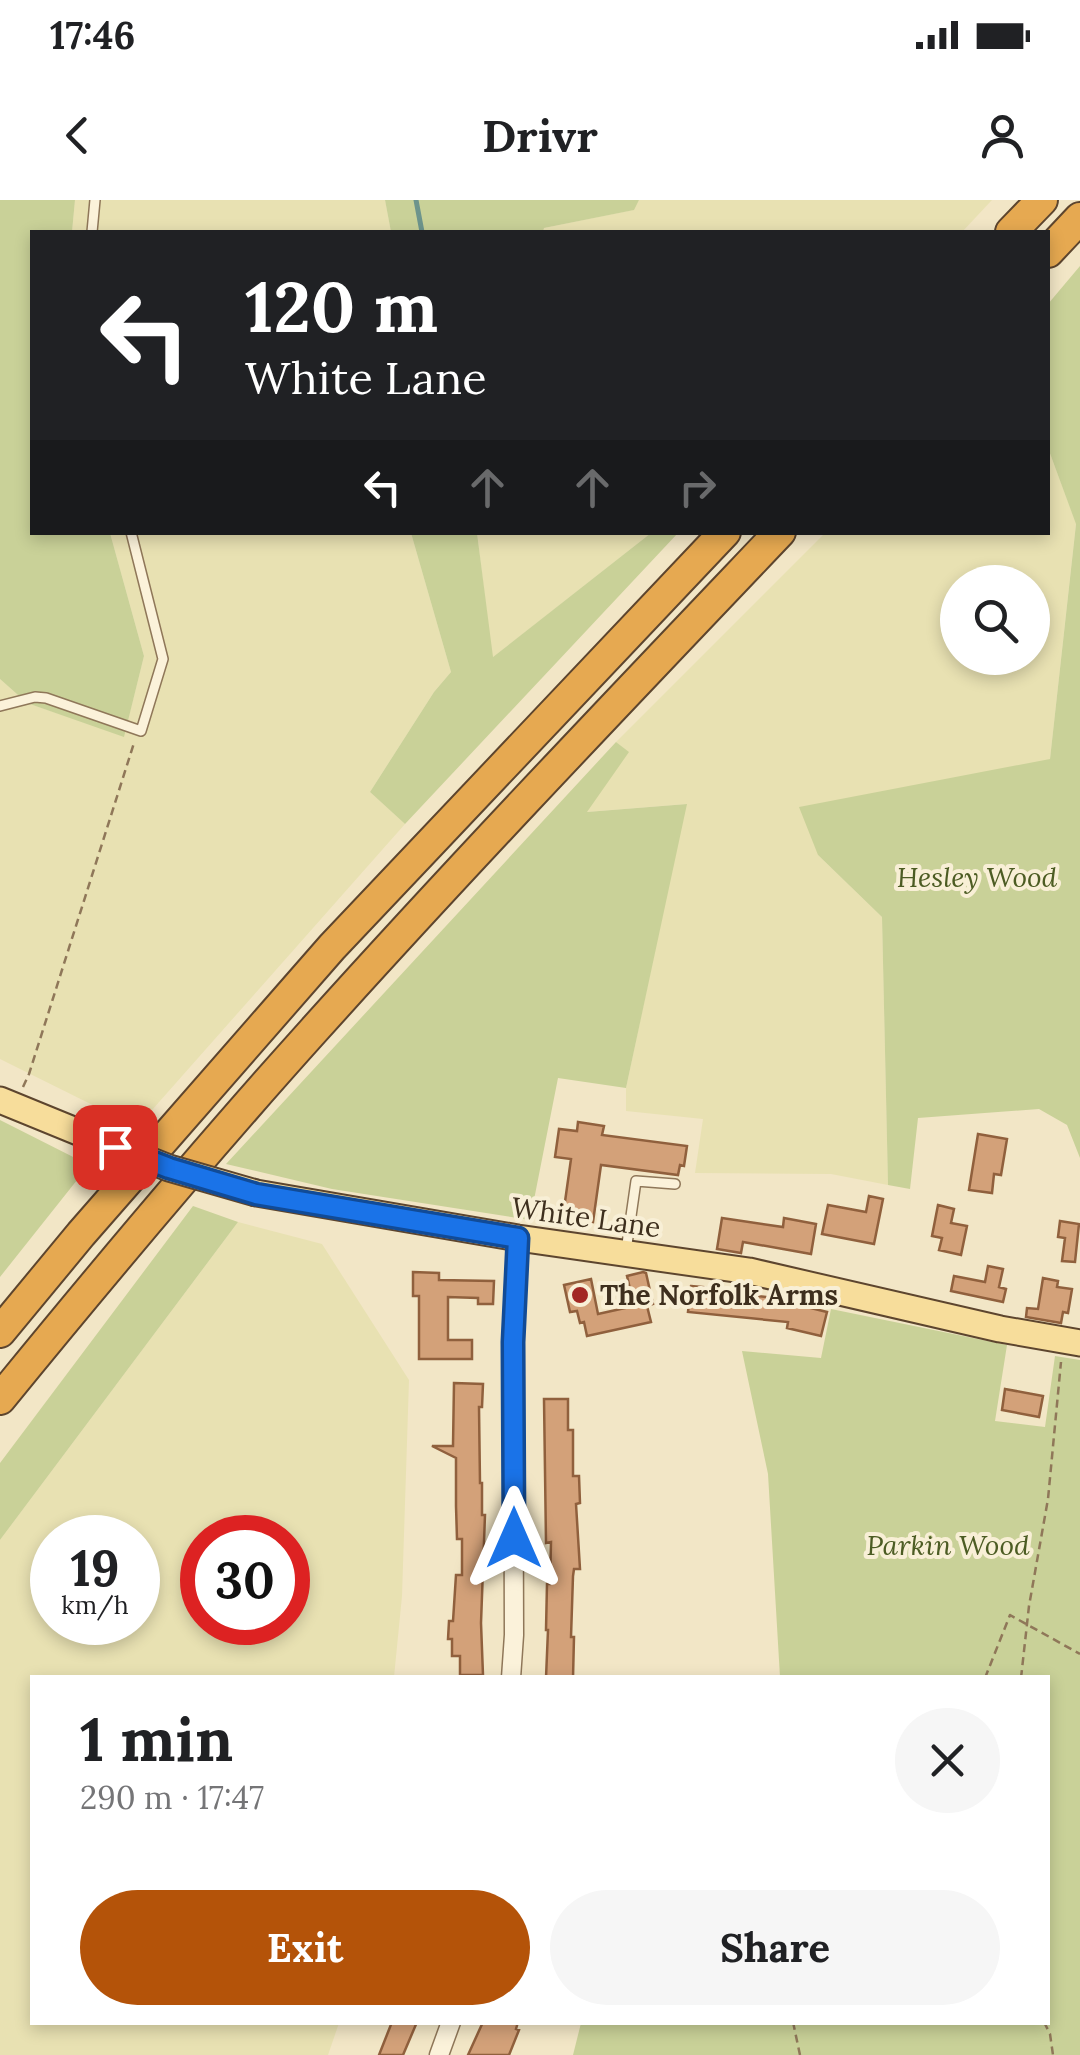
<!DOCTYPE html>
<html lang="en">
<head>
<meta charset="utf-8">
<style>
	:root { --surface:#fff; --page:#f6f6f6; --text:#202124; --muted:#757577; --accent:#b45309 }
	body { margin:0; font-family:Lora,serif; background:var(--page); color:var(--text); height:100vh; display:flex; flex-direction:column; font-size:38px; white-space:nowrap }
	* { box-sizing:border-box; margin:0 }
	p { font-size:32px; color:var(--muted) }
	.icon { flex:none; width:55px; height:55px; fill:none; stroke:currentColor; stroke-width:2; stroke-linecap:round; stroke-linejoin:round }
	.map { position:relative; flex:1; overflow:hidden }
	.details { position:absolute; left:30px; top:1475px; width:1020px; height:350px; display:flex; flex-direction:column; background:var(--surface); border-radius:0px; box-shadow:0 5px 15px #0003 }
	.details>* { flex:none }
	.top-card { position:absolute; left:30px; top:30px; width:1020px; height:305px; border-radius:0px; box-shadow:0 5px 15px #0003; background:#202124; color:#fff; overflow:hidden }
	.tools { position:absolute; left:940px; top:365px; display:grid; gap:20px }
	.tools a { display:grid; place-items:center; width:110px; height:110px; border-radius:50%; background:var(--surface); box-shadow:0 5px 15px #0003; font-size:50px }
	.speed { position:absolute; left:30px; top:1315px; display:flex; gap:20px; font-size:50px; font-weight:700; text-align:center }
	.speed>* { display:grid; place-content:center; width:130px; height:130px; border-radius:50%; background:var(--surface); box-shadow:0 5px 15px #0003; line-height:1 }
	.speed small { font-size:25px; font-weight:400 }
	.speed .limit { border:15px solid #d22; background:#fff; color:#111 }
	.pin { position:absolute; display:grid; place-items:center; width:85px; height:85px; color:#fff; margin:-42px; border-radius:20px; box-shadow:0 5px 15px #0006 }
	.me { position:absolute; width:110px; margin:-55px; rotate:0deg; stroke-linejoin:round; filter:drop-shadow(0 0 8px #0008) }
	.turn { display:flex; align-items:center; gap:35px; height:210px; padding:0 50px; font-size:45px }
	.turn .icon { width:130px; height:130px; stroke-width:2.5 }
	.turn b { display:block; font-size:70px; line-height:85px }
	.lanes { display:flex; align-items:center; height:95px; padding:0 50px; background:#0003; justify-content:center; gap:50px; direction:ltr }
	.lanes .off { opacity:.35 }
	.round { display:grid; place-items:center; flex:none; width:105px; height:105px; border-radius:52px; background:var(--page) }
	.head { display:flex; align-items:center; justify-content:space-between; height:170px; padding:0 50px }
	h1 { font-size:60px; font-weight:700; line-height:75px }
	.primary-button { display:flex; gap:20px; margin-top:auto; padding:20px 50px }
	.primary-button a { flex:1; height:115px; border-radius:60px; background:var(--accent); color:#fff; font-size:40px; font-weight:700; line-height:115px; text-align:center }
	.primary-button a+a { background:var(--page); color:var(--text) }
	.status { display:flex; justify-content:space-between; align-items:center; height:70px; padding:0 50px; background:var(--surface); direction:ltr }
	.status svg { height:28px; fill:currentColor }
	header { display:flex; justify-content:space-between; align-items:center; height:130px; padding:0 50px; background:var(--surface); font-size:45px; font-weight:700 }
	.map>svg:first-child { display:block }
	.farmland { fill:#e8e1b2; fill-rule:evenodd }
	.green { fill:#c9d198 }
	.lines { fill:none; stroke-linecap:round; stroke-linejoin:round }
	.stream { stroke:#6d948c; stroke-width:5 }
	.building { fill:#d3a179; stroke:#90603d; stroke-width:2.5 }
	.service-casing { stroke:#8f7759; stroke-width:12 }
	.minor-casing { stroke:#8f7759; stroke-width:21 }
	.primary-casing { stroke:#5d452e; stroke-width:29 }
	.motorway-casing { stroke:#5d452e; stroke-width:34 }
	.path { stroke:#8f7759; stroke-width:2.5; stroke-dasharray:8 5; stroke-linecap:butt }
	.service { stroke:#fbf2da; stroke-width:9 }
	.minor { stroke:#fbf2da; stroke-width:18 }
	.primary { stroke:#f7dd9b; stroke-width:25 }
	.motorway { stroke:#e6a951; stroke-width:30 }
	.primary-bridge-casing { stroke:#5d452e; stroke-width:29; stroke-linecap:butt }
	.primary-bridge { stroke:#f7dd9b; stroke-width:25 }
	.route-casing { stroke:#114b97; stroke-width:25 }
	.route { stroke:#1a73e8; stroke-width:18 }
	.poi-dot { fill:#a32724; stroke:#f8efd6; stroke-width:4 }
	.labels { text-anchor:middle; dominant-baseline:central; stroke-width:8; stroke-linejoin:round; paint-order:stroke }
	.park-label { font-size:28px; font-style:italic; fill:#4c5c23; stroke:#f8efd6 }
	.street-label { font-size:28px; fill:#3e2f1e; stroke:#f8efd6 }
	.poi-label { font-size:28px; font-weight:bold; fill:#3e2f1e; stroke:#f8efd6; text-anchor:start }
</style>
</head>
<body>
<div class="status"><b>17:46</b><svg viewBox="0 0 49 12"><path d="M0 12V9h3v3zM5 12V6h3v6zM10 12V3h3v9zM15 12V0h3v12zM26 1h20v11H26zM47 4h2v5h-2z"/></svg></div>
<header><svg class="icon" aria-label="back" viewBox="0 0 24 24"><path d="M15 5l-7 7 7 7"/></svg>Drivr<svg class="icon" aria-label="person" viewBox="0 0 24 24"><circle cx="12" cy="8" r="4"/><path d="M4 21q1-7 8-7t8 7"/></svg></header>
<div class="map">
<svg width="1080" height="1855" viewBox="0 0 1080 1855">
	<rect width="100%" height="100%" fill="#f2e6c6"/>
	<path class="farmland" d="M75,0H385L391,32H72Z
		M639,0H992L962,32H543L544,28L633,10Z
		M1048,248L1076,323L1050,559L818,655L882,717L888,985L831,974L695,973L703,919L626,911V888L686,604L586,612L628,552L616,542L825,333L1048,332ZM958,382H1032V458H958Z
		M477,332L651,333L492,458Z
		M110,333H411L451,472L434,492L370,592L405,624L137,927L0,859V479L27,503L124,536L144,456Z
		M238,1022L322,1044L409,1180L402,1396L394,1477L32,1478V1822L339,1823L328,1855H0V1340ZM52,1338H138V1422H52ZM202,1338H288V1422H202Z"/>
	<path class="green" d="M0,0H75L72,32H32V332L110,333L144,456L124,537L27,503L0,479Z
		M385,0H639L634,10L544,28L543,32H391Z
		M1080,66V958L1067,925L1039,909L918,918L910,989L888,985L882,717L818,655L799,607L1050,559L1076,324L1048,248V104Z
		M411,333H477L493,457L651,333H678L405,624L370,592L434,492L451,472Z
		M616,542L629,552L587,612L687,604L626,888L558,878L530,1020L332,989L226,964Z
		M0,920L89,965L0,1077Z
		M193,1006L238,1022L0,1340V1263Z
		M831,1109L1007,1145L995,1221L1045,1227L1055,1156L1080,1160V1855H573L581,1823L1048,1822V1478L780,1477L768,1274L742,1151L821,1158Z"/>
	<g class="lines">
		<path class="stream" d="M416,0L422,32"/>
	</g>
	<path class="building" d="M578,922L604,926L602,935L687,946L684,966L680,965L678,975L601,965L593,1022L581,1020V1025L562,1023L571,959L555,957L559,929L577,931Z
		M978,934L1007,939L1001,975L994,974L992,993L969,990Z
		M869,996L883,999L874,1044L822,1034L828,1005L866,1012Z
		M938,1005L954,1009L951,1023L967,1026L961,1055L939,1050L942,1038L932,1036Z
		M722,1018L783,1027L784,1018L816,1024L811,1054L743,1042L741,1053L717,1049Z
		M1060,1021L1079,1024L1075,1062L1062,1061L1065,1038L1058,1037Z
		M988,1066L1003,1069L999,1087L1006,1089L1003,1102L951,1091L954,1076L985,1082Z
		M413,1072L439,1073V1080L494,1081L493,1104H478V1098L448,1097V1140H472V1159H419V1096H413Z
		M643,1072L646,1073L653,1104L647,1106L651,1122L587,1136L584,1122L580,1123L577,1111L570,1112L564,1085L591,1079L598,1114L634,1106L627,1076Z
		M1043,1078L1058,1081L1057,1087L1072,1089L1068,1113L1063,1112L1061,1123L1026,1117L1027,1108L1038,1109Z
		M691,1086L712,1088V1091L766,1097L827,1112L821,1136L787,1128L788,1122L688,1112Z
		M454,1183L483,1184L482,1207H479L480,1283H482V1315H485L481,1423L483,1475H460V1456H452V1439H448L449,1421H453L456,1375H462V1339H457L456,1306V1258L432,1246H453Z
		M1005,1189L1043,1196L1039,1217L1002,1210Z
		M544,1199H568V1230H573V1276H579L580,1303L576,1304L580,1369H574L573,1376L571,1437H574L573,1478H546L548,1430H546L547,1384H550L551,1342L546,1343Z
		M392,1822H417L403,1855H379Z
		M483,1822H518L516,1829L519,1830L509,1855H468Z"/>
	<g class="lines">
		<defs>
			<path id="service" d="M92,32L95,0
				M0,506L35,497L46,498L141,531L163,459L131,332
				M626,1051L636,981L675,984"/>
			<path id="minor" d="M511,1478L514,1435L513,1142L518,1038
				M439,1855L451,1822"/>
			<path id="primary" d="M0,900L88,936
				M256,993L518,1038L749,1071L1000,1129L1080,1143"/>
			<path id="motorway" d="M1011,32L1042,0
				M1048,52L1080,18
				M0,1132L81,1034L332,747L725,332
				M0,1199C102,1074 206,950 314,830C466,661 623,497 780,332"/>
		</defs>
		<use href="#service" class="service-casing"/>
		<use href="#minor" class="minor-casing"/>
		<use href="#primary" class="primary-casing"/>
		<use href="#motorway" class="motorway-casing"/>
		<path class="path" d="M23,887L29,874L134,543
			M985,1478L1010,1415L1080,1454
			M1021,1478L1029,1406L1048,1299L1061,1162
			M793,1822L800,1855
			M1044,1822L1050,1834L1053,1855"/>
		<use href="#service" class="service"/>
		<use href="#minor" class="minor"/>
		<use href="#primary" class="primary"/>
		<use href="#motorway" class="motorway"/>
		<defs>
			<path id="primary-bridge" d="M88,936L169,968L256,993"/>
		</defs>
		<use href="#primary-bridge" class="primary-bridge-casing"/>
		<use href="#primary-bridge" class="primary-bridge"/>
	</g>
	<g class="lines">
		<defs>
			<path id="route" d="M115,947L169,968L256,994L518,1038L513,1142L514,1338"/>
		</defs>
		<use href="#route" class="route-casing"/>
		<use href="#route" class="route"/>
	</g>
	<circle class="poi-dot" cx="580" cy="1095" r="10"/>
	<g class="labels">
		<g class="park-label">
			<text x="977" y="677">Hesley Wood</text>
			<text x="948" y="1345">Parkin Wood</text>
		</g>
		<g class="street-label">
			<text transform="translate(586 1017) rotate(8)">White Lane</text>
		</g>
		<g class="poi-label">
			<text x="600" y="1095">The Norfolk Arms</text>
		</g>
	</g>
</svg>
<div class="tools">
<a><svg class="icon" aria-label="search" viewBox="0 0 24 24"><circle cx="10" cy="10" r="6"/><path d="M15 15l6 6"/></svg></a>
</div>
<div class="speed"><div>19<small>km/h</small></div><div class="limit">30</div></div>
<div class="pin" style="left:115px;top:947px;background:#d93025"><svg class="icon" aria-label="arrive" viewBox="0 0 24 24"><path d="M6 21V4h12l-3 4 3 4H6"/></svg></div>
<svg class="me" style="left:514px;top:1338px" viewBox="-20 -20 40 40"><path d="M0-17L14 15 0 8-14 15z" fill="#1a73e8" stroke="#fff" stroke-width="4"/></svg>
<div class="top-card">
<div class="turn"><svg class="icon" aria-label="left" viewBox="0 0 24 24"><path d="M17 20v-9H6M10 6l-5 5 5 5"/></svg><div><b>120 m</b>White Lane</div></div>
<div class="lanes"><svg class="icon" aria-label="left" viewBox="0 0 24 24"><path d="M17 20v-9H6M10 6l-5 5 5 5"/></svg><svg class="icon off" aria-label="ahead" viewBox="0 0 24 24"><path d="M12 20V5M6 11l6-6 6 6"/></svg><svg class="icon off" aria-label="ahead" viewBox="0 0 24 24"><path d="M12 20V5M6 11l6-6 6 6"/></svg><svg class="icon off" aria-label="right" viewBox="0 0 24 24"><path d="M7 20v-9h11M14 6l5 5-5 5"/></svg></div>
</div>
<section class="details">
<div class="head"><div><h1>1 min</h1><p>290 m · 17:47</p></div><a class="round"><svg class="icon" aria-label="close" viewBox="0 0 24 24"><path d="M6 6l12 12M18 6L6 18"/></svg></a></div>
<div class="primary-button"><a>Exit</a><a>Share</a></div>
</section>
</div>
</body>
</html>
